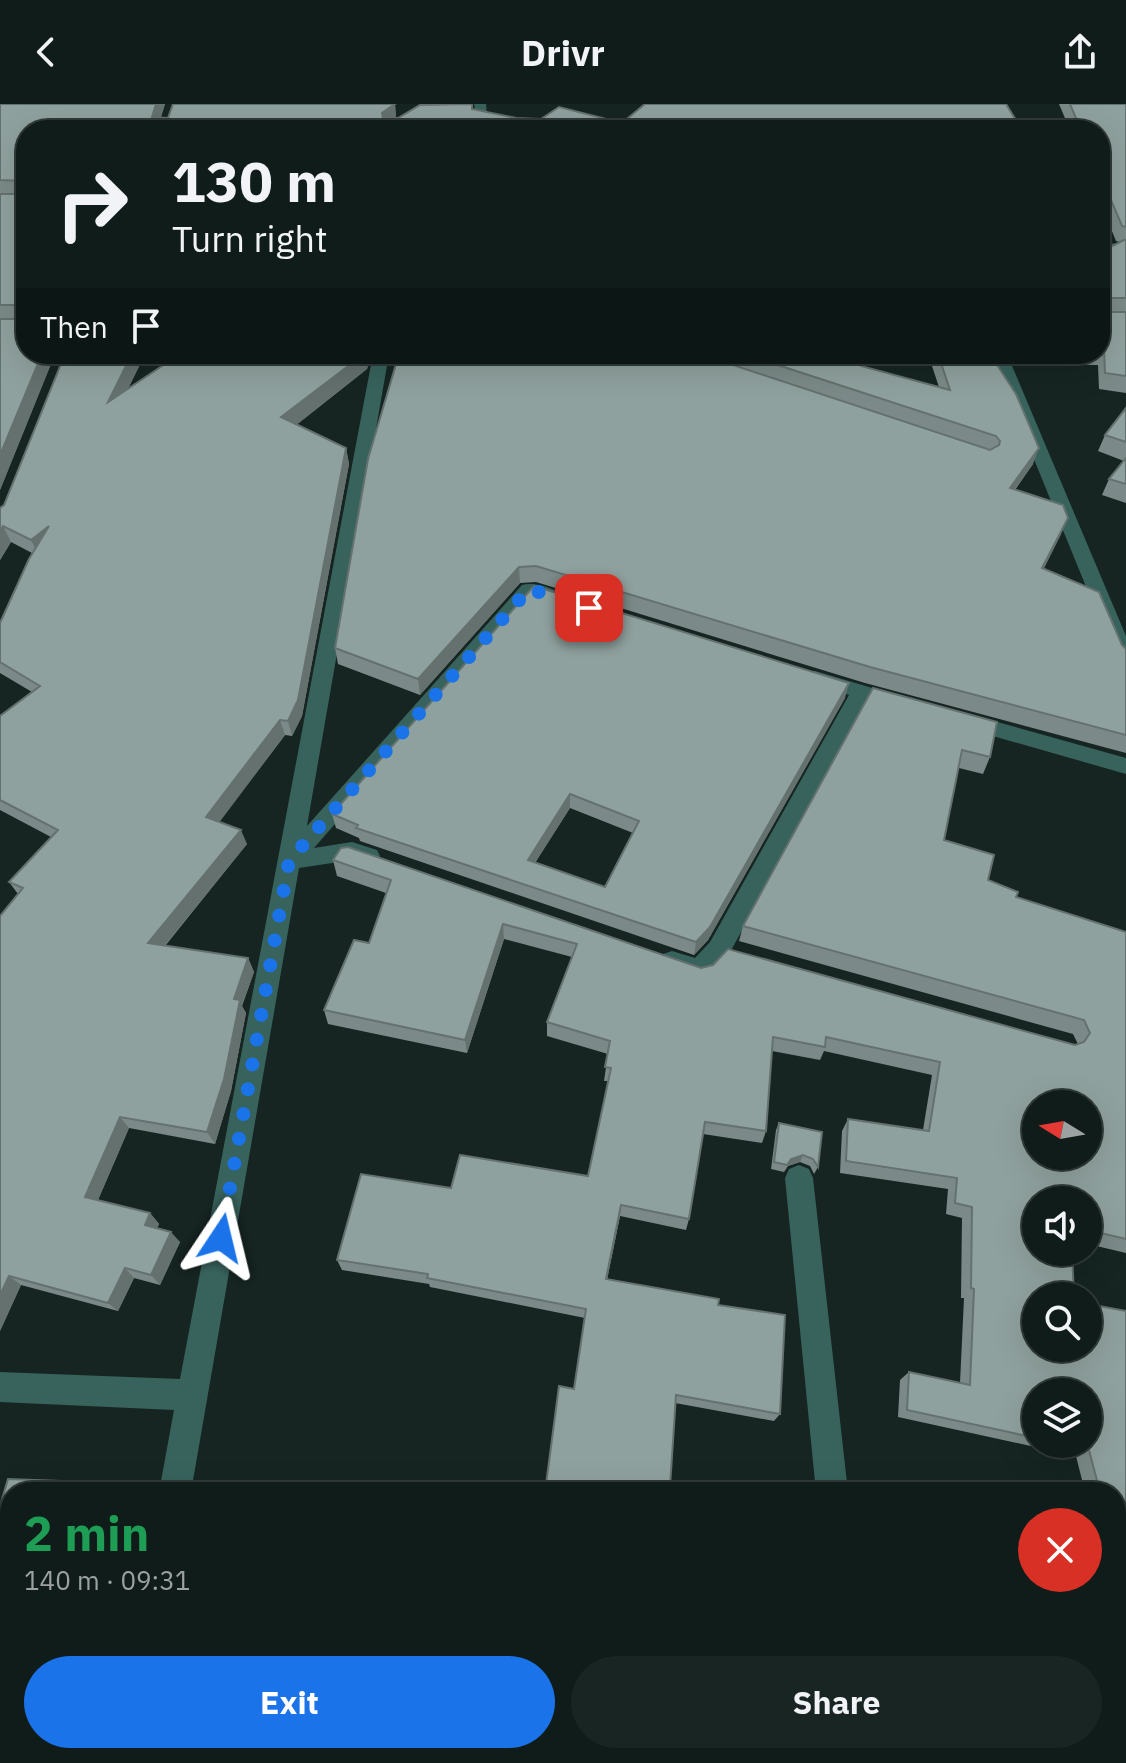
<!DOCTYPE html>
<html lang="en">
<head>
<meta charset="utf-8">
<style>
	:root { --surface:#101c1a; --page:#192523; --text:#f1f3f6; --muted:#9ca1a2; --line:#303a39; --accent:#1a73e8 }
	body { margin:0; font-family:"IBM Plex Sans",sans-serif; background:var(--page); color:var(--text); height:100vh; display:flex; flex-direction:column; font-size:30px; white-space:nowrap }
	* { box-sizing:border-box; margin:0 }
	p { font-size:26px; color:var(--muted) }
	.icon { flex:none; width:44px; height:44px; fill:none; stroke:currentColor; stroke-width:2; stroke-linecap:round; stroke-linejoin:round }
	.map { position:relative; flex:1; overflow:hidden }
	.details { position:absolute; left:0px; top:1378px; width:1126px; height:282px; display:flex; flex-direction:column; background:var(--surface); border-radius:32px 32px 0 0; box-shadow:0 8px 32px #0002,0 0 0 2px var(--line) }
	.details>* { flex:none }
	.banner { position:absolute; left:16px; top:16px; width:1094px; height:244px; border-radius:32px; box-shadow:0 8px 32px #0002,0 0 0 2px var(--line); background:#101c1a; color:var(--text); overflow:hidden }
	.needle { width:52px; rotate:281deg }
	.tools { position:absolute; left:1022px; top:986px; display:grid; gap:16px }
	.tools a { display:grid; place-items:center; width:80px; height:80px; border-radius:50%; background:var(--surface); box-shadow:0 8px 32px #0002,0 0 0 2px var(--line); font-size:40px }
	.pin { position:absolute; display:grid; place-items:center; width:68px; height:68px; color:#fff; margin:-34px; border-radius:16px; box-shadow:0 4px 12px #0006 }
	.me { position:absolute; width:88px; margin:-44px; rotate:10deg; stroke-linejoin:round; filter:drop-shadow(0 0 6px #0008) }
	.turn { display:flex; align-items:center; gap:28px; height:168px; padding:0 24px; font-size:36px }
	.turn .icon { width:104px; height:104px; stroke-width:2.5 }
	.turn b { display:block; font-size:56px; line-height:68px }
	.then { display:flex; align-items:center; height:76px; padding:0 24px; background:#0003; gap:16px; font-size:30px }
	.round { display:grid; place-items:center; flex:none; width:84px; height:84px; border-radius:42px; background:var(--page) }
	.head { display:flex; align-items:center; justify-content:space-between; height:136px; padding:0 24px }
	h1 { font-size:48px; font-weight:700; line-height:60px; color:#1e9e55 }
	.button { display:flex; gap:16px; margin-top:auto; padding:16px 24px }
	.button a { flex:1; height:92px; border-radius:48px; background:var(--accent); color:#fff; font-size:32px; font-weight:700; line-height:92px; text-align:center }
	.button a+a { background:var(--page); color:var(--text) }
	header { display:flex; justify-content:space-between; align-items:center; height:104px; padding:0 24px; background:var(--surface); font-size:36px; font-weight:700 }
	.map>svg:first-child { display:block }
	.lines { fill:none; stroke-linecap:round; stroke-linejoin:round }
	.minor { fill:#38635d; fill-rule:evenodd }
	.wall { fill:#7b8a88; fill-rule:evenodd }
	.shaded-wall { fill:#64716f }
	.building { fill:#8fa19e; stroke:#64716f; stroke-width:2; fill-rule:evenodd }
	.route { stroke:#1a73e8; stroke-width:14; stroke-dasharray:0 25.2 }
</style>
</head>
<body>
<header><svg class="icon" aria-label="back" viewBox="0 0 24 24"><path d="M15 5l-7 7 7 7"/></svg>Drivr<svg class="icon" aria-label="share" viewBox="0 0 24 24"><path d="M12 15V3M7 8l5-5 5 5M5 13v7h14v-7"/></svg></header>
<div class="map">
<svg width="1126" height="1659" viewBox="0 0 1126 1659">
	<rect width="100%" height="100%" fill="#162522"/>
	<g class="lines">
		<path class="minor" d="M474,0H486L487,11L538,26H517L477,16Z
			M1100,137L1126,142V150L1100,145Z
			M373,250H389L307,722L522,481C535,477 560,486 569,495L559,501L533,493L314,744L352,738L377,746L380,752L377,758L369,761L352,756L299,764L191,1388H159L174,1306L0,1298V1268L180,1275Z
			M991,250H1007L1126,532V563L1116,556Z
			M815,567L906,594L909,599L906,604L899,606L867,597L728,852C701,881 699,877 663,864L660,857L663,850L672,847L695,854L710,838L849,591L808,579L805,574L808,569Z
			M965,609L1126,654V670L958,622L955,617L958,612Z
			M799,1061L809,1065L813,1074L848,1388H816L785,1074L789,1065Z
			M110,1650H146L144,1659H108Z
			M841,1650H877L878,1659H842Z"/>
	</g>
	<path class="wall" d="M0,0H165L161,13L168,14L395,0L396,14L472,0L473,5L516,14L622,19L26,26V250H55L0,386Z
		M1059,0H1126V289L1099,285L1098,261L1014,260L1009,250H1100V148L1120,138L1116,137L1100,98V26H1070Z
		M65,250H145L128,285L180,250H371L367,265L296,321L346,344L349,360L302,612L292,632L285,631L219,718L247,740L165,842L248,854L254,868L242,902L246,909L231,987L215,1040L129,1024L98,1096L150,1109L159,1120L157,1124L180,1138L160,1181L134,1174L118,1207L21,1181L0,1227L18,790L9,778L51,733L0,706V612L32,588L0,569V519L32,449L11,438L0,456V404L4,401Z
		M399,250H858L861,262L939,283L928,250H995L993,255L1033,360L1015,386L1061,430L1044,464L1126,545V649L865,579L536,478L520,479L420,591L338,560L335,544Z
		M1126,304V399L1102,391L1109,375L1124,357L1098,347L1105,331Z
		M873,584L990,653L983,670L959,664L944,736L988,776L1016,793L1126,828V1149L1088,1140V1096H1036V1192L1126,1207V1492H1116V1388H1085L1076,1352L898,1313L900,1276L909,1268L960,1279L964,1194H961L962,1114L946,1110L948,1085L840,1069L842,1027L848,1015L923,1026L932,971L824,947L820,956L772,947L766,1027L762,1039L703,1030L689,1115L686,1126L620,1112L607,1176L718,1201L780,1310L774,1317L675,1299L545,1388L574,1285L585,1214L430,1183L429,1180L342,1166L337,1156L451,1084L588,1072L608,977H604L608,950L547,932V918L572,853L504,835L467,949L328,920L324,906L369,839L386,789L337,772L333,756L701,864L1075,941L1078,940L1073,930L739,837L743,822ZM1036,1288L1088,1340H1036Z
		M845,594L708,836L694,851L360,737L359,734L336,724L332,710ZM570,704L633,729L605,783L535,759Z
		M779,1019L822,1028L818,1063L814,1070L810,1062L800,1058L788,1062L784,1068L771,1065L776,1026Z
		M213,1650H515L514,1656L626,1655V1651L743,1654V1650H848L849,1659H212Z
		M964,1650H1116L1126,1659H966Z"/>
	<path class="shaded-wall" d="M156,0H165L156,26L152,13Z
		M395,0L396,15L383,24L382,9Z
		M42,250H55L0,386V351Z
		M132,250H145L113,315L108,298Z
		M364,250H371L367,265L285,330L281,313Z
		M346,344L349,360L302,612L292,632L288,617Z
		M1039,344L1033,360L1004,400L1010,384Z
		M1068,414L1061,430L1036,480L1042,464Z
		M3,422L11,438L0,456V427Z
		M49,422L39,452L31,436Z
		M519,463L520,479L420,591L418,575Z
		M849,579L845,594L708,836L694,851L696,838Z
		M280,616L285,631L212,728L206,713Z
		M570,690V704L528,769V756Z
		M241,726L247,740L155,853L148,839Z
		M503,820L504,835L467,949L465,936Z
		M248,854L254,868L242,902L246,909L231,987L215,1040L207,1028L234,895Z
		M120,1013L129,1024L95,1103L85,1093Z
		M803,1051L800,1058L788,1062L784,1068L791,1055Z
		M621,1101L620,1112L605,1185L606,1175Z
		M150,1109L159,1120L154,1131L145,1121Z
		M171,1128L180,1138L160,1181L151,1171Z
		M125,1164L134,1174L118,1207L108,1199Z
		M9,1172L21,1181L0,1227V1191Z
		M140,1380L152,1386L151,1388H138Z
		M10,1563V1640L6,1659H0V1609Z"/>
	<path class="building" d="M0,0H156L152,13L168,14L173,0H395L382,9L383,14H398L420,1L472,0V5L516,14L541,15L559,3L622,19L645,0H1006L1022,26H26V250H42L0,351V215H22V201H0V90H20L23,87V77L0,76Z
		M1070,0H1126V123L1122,122L1100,70V26H1081Z
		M1124,136H1126V194H1104V208H1126V272L1105,269L1104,245H1100V148Z
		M65,250H132L108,298L180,250H364L281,313L346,344L298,596L288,617L280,616L206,713L241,726L148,839L248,854L234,895L240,896L224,975L207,1028L120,1013L85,1093L150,1109L145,1121L171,1128L151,1171L125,1164L108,1199L9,1172L0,1191V812L23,784L9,778L58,726L0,696V612L40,582L0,558V519L29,455L49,422L31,436L3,422L0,427V404L4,401Z
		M399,250H700L990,346L999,341L1000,337L996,332L744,250H858L861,262L950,286L938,250H990L1016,290L1039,344L1010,384L1063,401L1068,414L1042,464L1099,488L1122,541L1126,545V631L870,563L536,462L519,463L418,575L335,544L368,355Z
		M1126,304V338L1105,331Z
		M1126,354V380L1109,375Z
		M534,482L849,579L710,823L696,838L356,724L358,721L332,710ZM570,690L639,717L605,783L528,756Z
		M873,584L997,618L990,653L962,646L944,736L994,751L988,776L1018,788L1016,793L1126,828V1135L1088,1126V1096H1036V1148H1072L1074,1192H1036V1244H1088V1200L1126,1207V1488L1116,1449V1388H1100L1089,1346L1062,1340H1088V1288H1036V1334L907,1306L909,1268L970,1281L974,1185L971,1184L972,1103L955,1099L957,1074L846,1057L848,1015L929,1027L940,958L826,933L825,943L773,933L766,1027L705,1018L689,1115L621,1101L606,1175L719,1195L718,1201L785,1211L780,1310L676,1291L670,1383L719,1388H545L559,1282L574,1285L586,1205L427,1174L428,1170L337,1156L361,1070L451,1084L460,1051L588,1072L611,964L605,963L610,937L547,918L577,840L503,820L465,936L324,906L354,836L369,839L391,776L333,756L341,744L348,743L701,864L713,861L728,845L1075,941L1084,938L1090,929L1084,916L743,822ZM1036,1000H1088V1052H1036Z
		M779,1019L822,1028L818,1063L813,1055L803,1051L791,1055L787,1061L774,1058Z
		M8,1375L140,1380L138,1388H10V1563L0,1609V1402Z
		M454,1384L478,1388H453Z
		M1116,1511H1126V1659H979L978,1650H1116Z
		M213,1650H514L513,1658L628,1657V1653L748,1656V1650H848L849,1659H212Z"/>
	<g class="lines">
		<path class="route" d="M221,1134L289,757L529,485L589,504"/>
	</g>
</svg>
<div class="tools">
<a><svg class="needle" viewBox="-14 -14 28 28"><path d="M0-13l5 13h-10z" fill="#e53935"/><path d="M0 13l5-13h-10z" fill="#9ca1a2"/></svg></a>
<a><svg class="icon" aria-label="sound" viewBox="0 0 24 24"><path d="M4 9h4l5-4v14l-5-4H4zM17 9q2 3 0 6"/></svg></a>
<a><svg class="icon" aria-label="search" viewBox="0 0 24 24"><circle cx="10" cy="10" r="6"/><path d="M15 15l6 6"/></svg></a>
<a><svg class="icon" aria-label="layers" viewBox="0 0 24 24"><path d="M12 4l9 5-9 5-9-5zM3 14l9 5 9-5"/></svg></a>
</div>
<div class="pin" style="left:589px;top:504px;background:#d93025"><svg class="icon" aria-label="arrive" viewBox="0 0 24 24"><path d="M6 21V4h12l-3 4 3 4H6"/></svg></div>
<svg class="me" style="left:221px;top:1134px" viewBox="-20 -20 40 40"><path d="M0-17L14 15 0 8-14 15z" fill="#1a73e8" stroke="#fff" stroke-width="4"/></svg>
<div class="banner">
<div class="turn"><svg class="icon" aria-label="right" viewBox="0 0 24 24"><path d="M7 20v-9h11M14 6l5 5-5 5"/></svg><div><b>130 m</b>Turn right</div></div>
<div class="then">Then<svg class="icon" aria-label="arrive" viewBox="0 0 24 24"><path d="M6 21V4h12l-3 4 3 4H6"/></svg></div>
</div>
<section class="details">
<div class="head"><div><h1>2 min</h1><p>140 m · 09:31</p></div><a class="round" style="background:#d93025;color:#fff"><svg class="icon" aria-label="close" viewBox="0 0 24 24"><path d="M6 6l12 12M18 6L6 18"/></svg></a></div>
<div class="button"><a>Exit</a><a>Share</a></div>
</section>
</div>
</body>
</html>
